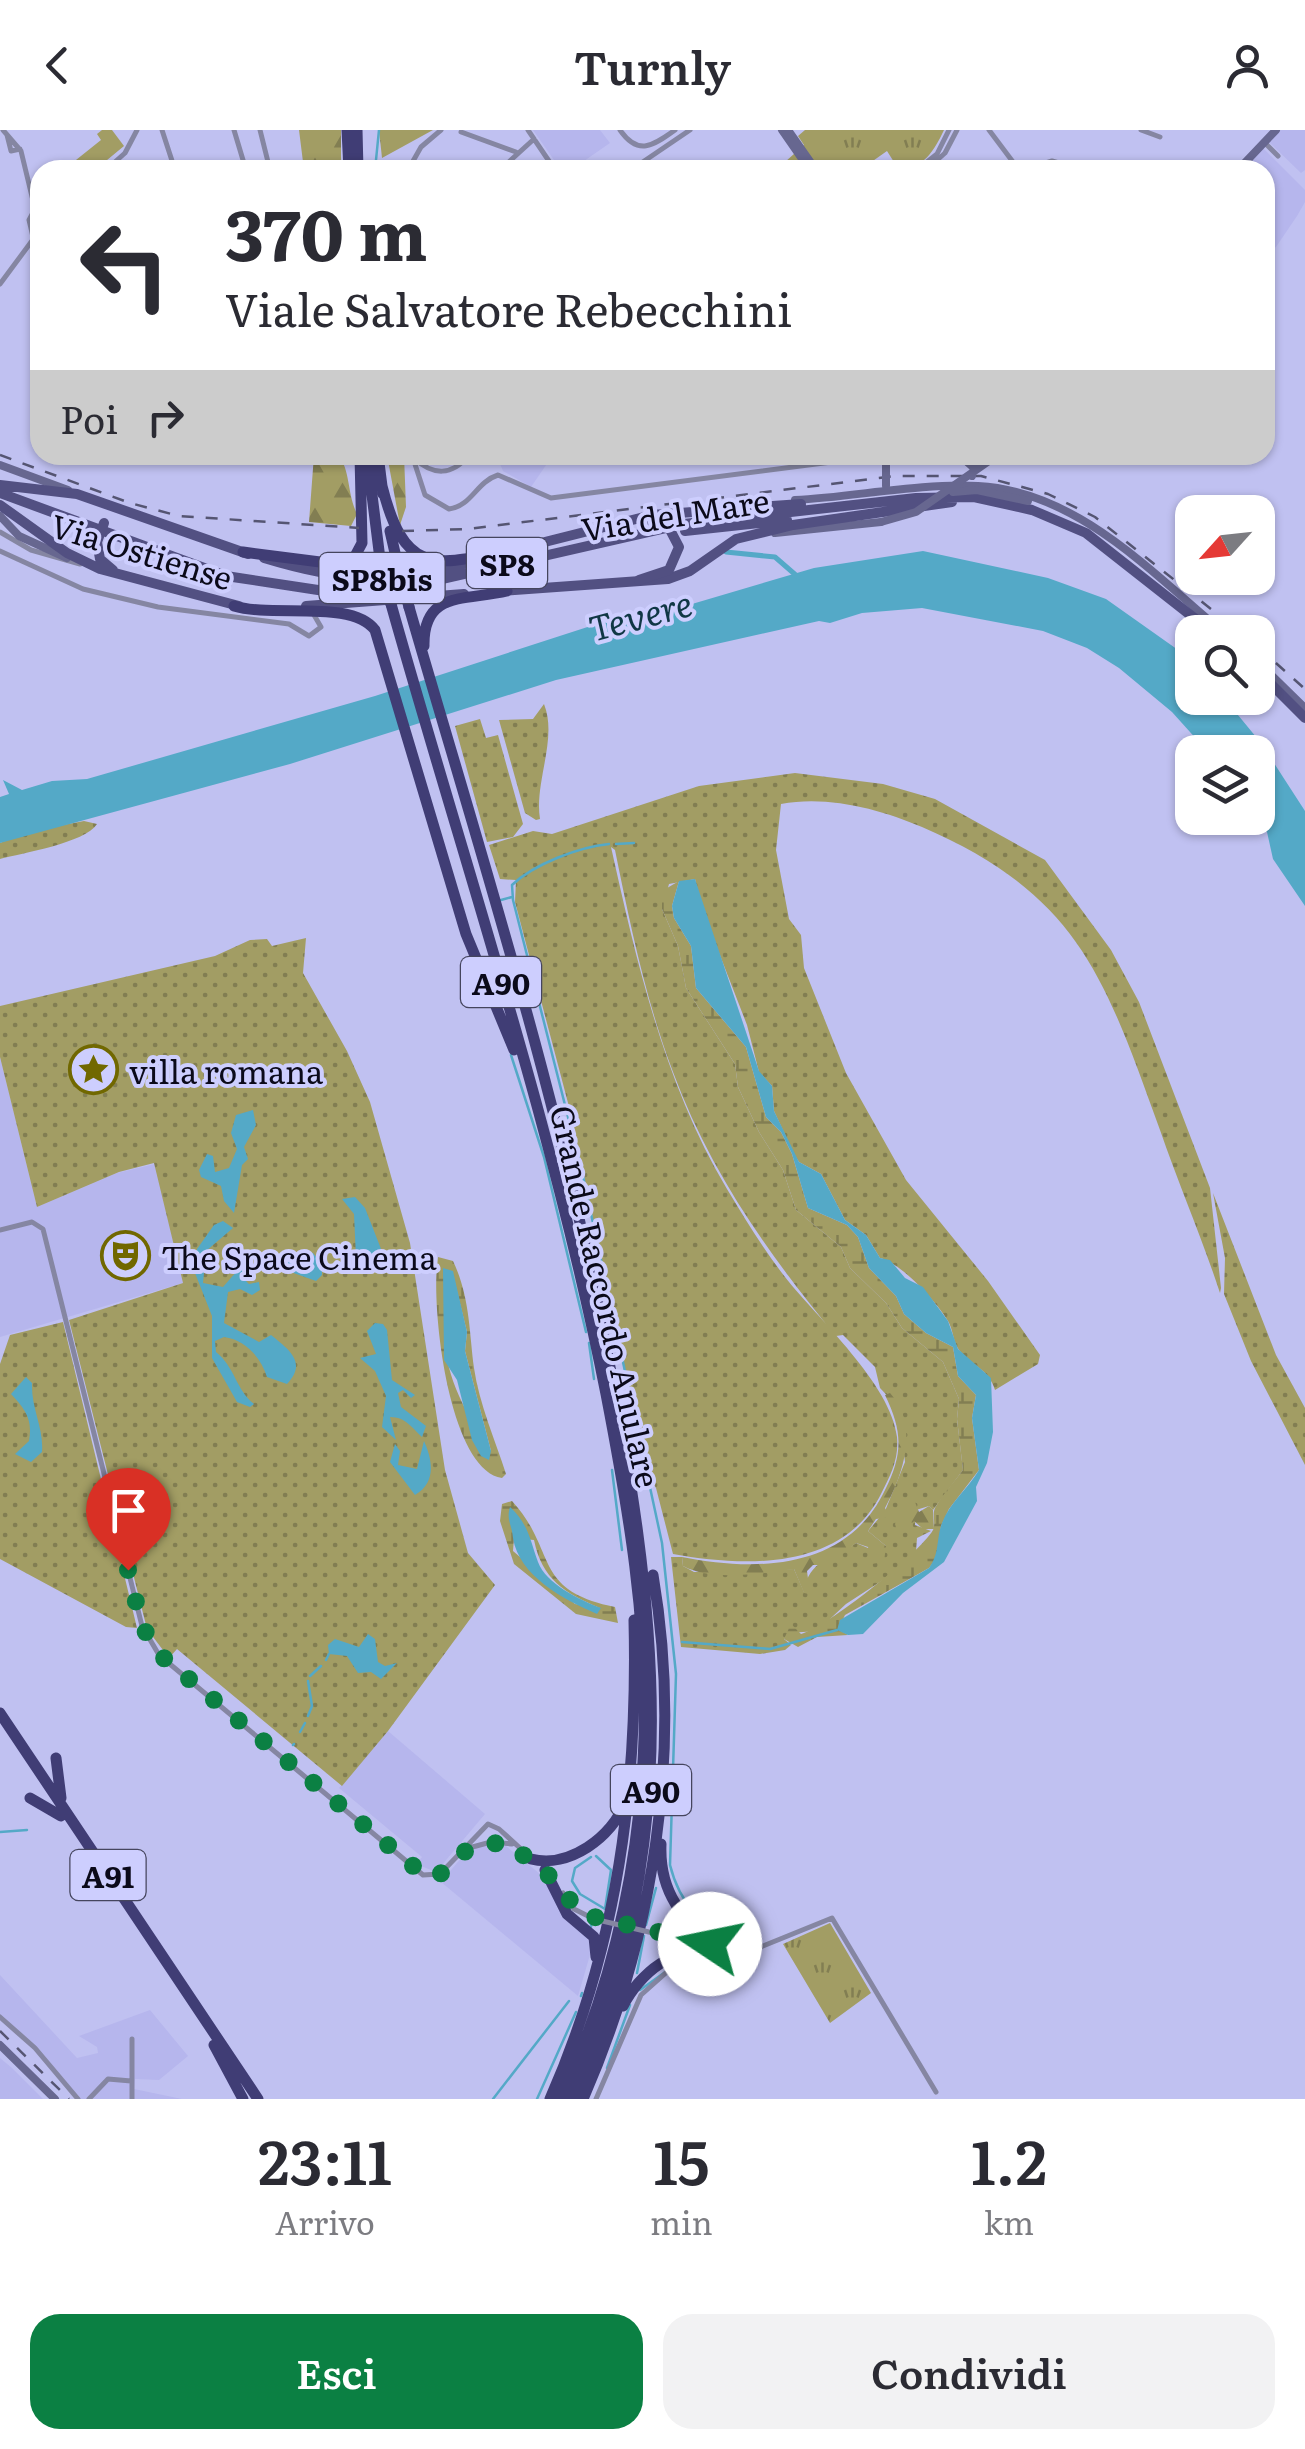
<!DOCTYPE html>
<html lang="it">
<head>
<meta charset="utf-8">
<style>
	:root { --surface:#fff; --page:#f2f2f3; --text:#2b2b33; --muted:#7c7c81; --accent:#0b8043 }
	body { margin:0; font-family:Literata,serif; background:var(--page); color:var(--text); height:100vh; display:flex; flex-direction:column; font-size:38px; white-space:nowrap }
	* { box-sizing:border-box; margin:0 }
	p { font-size:32px; color:var(--muted) }
	.icon { flex:none; width:55px; height:55px; fill:none; stroke:currentColor; stroke-width:2; stroke-linecap:round; stroke-linejoin:round }
	.map { position:relative; height:1969px; overflow:hidden }
	.details { display:flex; flex-direction:column; background:var(--surface); flex:1 }
	.details>* { flex:none }
	.banner { position:absolute; left:30px; top:30px; width:1245px; height:305px; border-radius:30px; box-shadow:0 2px 8px #0004; background:#fff; color:var(--text); overflow:hidden }
	.needle { width:65px; rotate:243deg }
	.fabs { position:absolute; left:1175px; top:365px; display:grid; gap:20px }
	.fabs a { display:grid; place-items:center; width:100px; height:100px; border-radius:20px; background:var(--surface); box-shadow:0 2px 8px #0004; font-size:50px }
	.pin { position:absolute; display:grid; place-items:center; width:85px; height:85px; color:#fff; margin:-102px -42px; border-radius:50% 50% 50% 0; rotate:-45deg; box-shadow:0 0 10px #0007 }
	.pin .icon { rotate:45deg }
	.me { position:absolute; width:110px; margin:-55px; rotate:281deg; stroke-linejoin:round; filter:drop-shadow(0 0 8px #0008) }
	.turn { display:flex; align-items:center; gap:35px; height:210px; padding:0 30px; font-size:45px }
	.turn .icon { width:130px; height:130px; stroke-width:2.5 }
	.turn b { display:block; font-size:70px; line-height:85px }
	.then { display:flex; align-items:center; height:95px; padding:0 30px; background:#0003; gap:20px; font-size:38px }
	.eta { display:flex; justify-content:space-evenly; align-items:center; height:170px; text-align:center }
	.eta b { font-size:60px; font-weight:600; line-height:70px }
	.primary-button { display:flex; gap:20px; margin-top:auto; padding:20px 30px }
	.primary-button a { flex:1; height:115px; border-radius:30px; background:var(--accent); color:#fff; font-size:40px; font-weight:600; line-height:115px; text-align:center }
	.primary-button a+a { background:var(--page); color:var(--text) }
	header { display:flex; justify-content:space-between; align-items:center; height:130px; padding:0 30px; background:var(--surface); font-size:45px; font-weight:600 }
	.map>svg:first-child { display:block }
	.built { fill:#b6b6ed }
	.grass { fill:url(#grass-dots) }
	.forest { fill:url(#forest-firs) }
	.wetland { fill:url(#wetland-marsh); fill-rule:evenodd }
	.park { fill:url(#park-tufts) }
	.pitch { fill:#a29d64 }
	.water { fill:#54a9c7 }
	.lines { fill:none; stroke-linecap:round; stroke-linejoin:round }
	.stream { stroke:#54a9c7; stroke-width:2.5 }
	.canal { stroke:#54a9c7; stroke-width:5 }
	.street { stroke:#8586a2; stroke-width:5 }
	.secondary { stroke:#676790; stroke-width:8 }
	.primary { stroke:#525082; stroke-width:10 }
	.highway { stroke:#403d75; stroke-width:11 }
	.rail { stroke:#555572; stroke-width:2.5; stroke-dasharray:12 12; stroke-linecap:butt }
	.street-bridge { stroke:#8586a2; stroke-width:5 }
	.secondary-bridge { stroke:#676790; stroke-width:8 }
	.primary-bridge { stroke:#525082; stroke-width:10 }
	.highway-bridge { stroke:#403d75; stroke-width:11 }
	.route { stroke:#0b8043; stroke-width:18; stroke-dasharray:0 32.4 }
	.labels { text-anchor:middle; dominant-baseline:central; stroke-width:8; stroke-linejoin:round; paint-order:stroke }
	.shield { fill:#cdcefe; stroke:#45455e; stroke-width:2.5 }
	.shield-label { font-size:30px; font-weight:bold; fill:#0b0a1a }
	.street-label { font-size:32px; fill:#0b0a1a; stroke:#cdcefe }
	.poi-label { font-size:32px; fill:#0b0a1a; stroke:#cdcefe; text-anchor:start }
	.water-label { font-size:35px; font-style:italic; fill:#103745; stroke:#cdcefe }
</style>
</head>
<body>
<header><svg class="icon" aria-label="back" viewBox="0 0 24 24"><path d="M15 5l-7 7 7 7"/></svg>Turnly<svg class="icon" aria-label="person" viewBox="0 0 24 24"><circle cx="12" cy="8" r="4"/><path d="M4 21q1-7 8-7t8 7"/></svg></header>
<div class="map">
<svg width="1305" height="1969" viewBox="0 0 1305 1969">
	<defs>
		<pattern id="grass-dots" width="8" height="8" patternUnits="userSpaceOnUse" patternTransform="scale(2.5)"><rect width="8" height="8" fill="#a29d64"/><path d="M2 2h.1M6 6h.1" fill="none" stroke="#827e52" stroke-width="1.8" stroke-linecap="round"/></pattern>
		<pattern id="forest-firs" width="22" height="20" patternUnits="userSpaceOnUse" patternTransform="scale(2.5)"><rect width="22" height="20" fill="#a29d64"/><path d="M5 1l3.5 6h-7zM16 11l3.5 6h-7z" fill="#827e52"/></pattern>
		<pattern id="wetland-marsh" width="20" height="14" patternUnits="userSpaceOnUse" patternTransform="scale(2.5)"><rect width="20" height="14" fill="#a29d64"/><path d="M1 5h8M5 5V1M11 12h8M15 12V8" fill="none" stroke="#827e52"/></pattern>
		<pattern id="park-tufts" width="24" height="20" patternUnits="userSpaceOnUse" patternTransform="scale(2.5)"><rect width="24" height="20" fill="#a29d64"/><path d="M3 7l-1-3M5 7V3M7 7l1-3M15 17l-1-3M17 17v-4M19 17l1-3" fill="none" stroke="#827e52"/></pattern>
	</defs>
	<rect width="100%" height="100%" fill="#c0c1f1"/>
	<path class="built" d="M533,0H600L610,13L571,40H561Z
		M1281,0H1305V40L1301,43L1269,12Z
		M1263,18L1305,60V72L1297,86L1276,117L1265,123V40H1243Z
		M508,325H553L531,357L503,341L500,334Z
		M0,927L37,1077L117,1043L155,1034L183,1153L0,1207Z
		M388,1601L485,1684L436,1742L416,1734L422,1727L339,1658Z
		M480,1716H506L540,1744L594,1811L578,1866L441,1752L462,1727Z
		M0,1845L77,1928L98,1923L97,1917L79,1906L150,1880L188,1926L159,1950L135,1949L134,1959L182,1969H80L40,1920L0,1885Z
		M0,1928L12,1938L43,1969H0Z"/>
	<path class="grass" d="M544,574C558,609 534,652 540,689L536,690L525,683L499,590L533,589Z
		M480,589L486,608L498,605L523,694L513,707L487,712L455,596Z
		M795,643L883,654L935,669L1045,730L1111,820L1139,872L1210,1058L1221,1158L1220,1163C1202,1108 1179,1055 1160,1000C1105,849 1080,765 922,697C880,679 827,665 781,674L776,720L789,789L801,805L804,838L846,943L906,1050L988,1151L1040,1225L1038,1234L995,1260C989,1239 972,1236 959,1220C953,1212 953,1199 948,1191C936,1171 901,1133 880,1128L866,1105L845,1090L821,1044L799,1032L794,1024L774,981L772,956L759,942L747,895L702,779L695,749L669,754L662,779L678,816L686,858L735,934L738,957L759,1002L783,1040L796,1080L841,1117L850,1138L886,1173L902,1198L943,1232L959,1269L957,1289L963,1340L933,1380L929,1376L916,1380L915,1395L931,1401L917,1408L916,1422L906,1435L846,1474L817,1501L789,1503L784,1509L791,1515L785,1520L760,1524L681,1517L671,1427H682L683,1436L694,1442L794,1439L804,1462C809,1428 831,1432 856,1413L868,1418L886,1416L868,1401L885,1381L905,1332L898,1277L880,1258L875,1237L843,1205L836,1206C769,1125 710,1042 673,942C646,871 630,794 615,720L611,717C637,834 665,955 727,1059C745,1089 764,1120 785,1147C818,1189 891,1254 897,1307C899,1329 891,1344 881,1364C842,1441 745,1437 673,1424L656,1358L645,1339L572,988L515,772L516,750L500,749L489,715L533,701L552,704L699,656Z
		M84,691L97,694C85,713 22,723 0,729V713L25,702Z
		M306,808L303,843L347,921L370,972L410,1113L445,1340L468,1423L495,1455L388,1601L342,1656L177,1519L169,1528L147,1499L69,1190L183,1153L154,1033L119,1042L37,1077L0,927V876L215,826L250,810L267,809L272,816Z
		M1213,1063L1276,1225L1305,1278V1335L1251,1231L1224,1164L1225,1128Z
		M63,1192L137,1498L126,1497L0,1429V1234L10,1205Z"/>
	<path class="forest" d="M299,0H341V40H304Z
		M314,325H339C351,344 347,363 357,384L351,396L309,392Z
		M387,325H404L406,377L400,395Z
		M890,1263C920,1295 903,1345 885,1378L890,1387L876,1389L868,1401L886,1416L884,1432L871,1434L868,1417L856,1413L829,1435H813L807,1441L810,1464L804,1463L794,1439C761,1443 713,1452 683,1436L682,1427C757,1442 847,1440 885,1360C903,1324 903,1302 885,1265Z
		M915,1372L919,1382L929,1376L933,1380L934,1399H923L914,1391L908,1400L897,1401L895,1394L902,1376Z"/>
	<path class="wetland" d="M679,751L672,776L674,788L691,816L696,858L746,917L766,987L781,1002L792,1024L808,1078L847,1095L858,1107L869,1138L896,1166L904,1184L926,1203L953,1217L958,1246L976,1265L972,1288L979,1340L949,1379L941,1396L938,1426L929,1438L845,1485L838,1499L848,1505L817,1507L798,1517L784,1509L791,1494L801,1504C826,1498 919,1424 933,1400C936,1394 932,1384 935,1378C942,1365 954,1352 963,1340L957,1289L959,1269L943,1232L902,1198L886,1173L850,1138L841,1117L796,1080L783,1040L759,1002L738,957L735,934L686,858L678,816L662,779V761Z
		M438,1127L453,1131C470,1167 469,1200 474,1238C479,1273 495,1310 506,1344L502,1348C448,1340 430,1172 438,1127ZM452,1141L467,1202L465,1221L491,1321C448,1257 434,1218 452,1141Z
		M512,1371C558,1421 531,1460 615,1477L618,1493L576,1484L514,1434L500,1391L502,1374ZM514,1408L534,1410C542,1449 564,1463 600,1478L575,1474L513,1421Z"/>
	<path class="park" d="M379,0H433L382,28Z
		M805,0H944C935,19 923,40 899,40L887,21L860,40H776L804,15L798,6Z
		M830,1793L871,1863L830,1893L783,1814Z"/>
	<path class="pitch" d="M102,0H112L124,16L95,40H83L76,30L101,10L97,4Z"/>
	<path class="water" d="M923,421L1048,448L1106,469L1188,527L1192,532V568H1224L1261,613L1305,681V776L1273,729L1267,702L1252,688H1258V622H1208L1172,582L1119,538L1087,518L1043,501L922,478L862,483L830,493L819,491L556,550L290,634L0,713V667L9,664L3,650L22,660L52,651L87,649L375,566L603,492L692,474L814,438Z
		M695,749L759,941L772,956L774,981L799,1032L821,1044L845,1090L866,1105L880,1128L890,1130L905,1148L923,1157L948,1191L958,1219L991,1248L993,1302L987,1333L976,1357L977,1371L944,1432L903,1463L863,1504L848,1505L837,1500L840,1490L929,1438C940,1423 936,1409 942,1393C950,1372 968,1359 979,1340L972,1288L976,1265L958,1246L953,1217L926,1203L904,1184L896,1166L869,1138L858,1107L847,1095L808,1078L792,1024L781,1002L766,987L746,917L696,858L691,816L674,788L672,776L679,751Z
		M253,980L256,995L244,1017L248,1029L242,1035L234,1083L224,1071L221,1056L201,1047L199,1040L207,1024L213,1026L215,1042L229,1038L237,1019L231,1003L236,985Z
		M355,1067L365,1078L383,1124L380,1130L356,1128L354,1084L342,1069Z
		M223,1091L233,1098L206,1121L203,1153L223,1157L237,1141L241,1123L250,1122L243,1148L249,1154L259,1152L260,1160L252,1165L240,1159L228,1162L224,1193L259,1212L271,1205C288,1219 308,1232 287,1254L267,1247C261,1228 246,1210 224,1207L215,1211L216,1222C235,1237 236,1260 254,1274L250,1277L237,1272L212,1228V1186L193,1138L197,1119L214,1095Z
		M300,1120L313,1123L322,1134V1145L316,1151L288,1141L286,1127L298,1128Z
		M443,1138L453,1141L467,1202L465,1221L491,1321L489,1330L481,1326L472,1310L457,1250L444,1230Z
		M375,1193L383,1194L387,1200L392,1250L415,1265L411,1268L403,1260L398,1263L401,1277L426,1296L422,1307C412,1298 406,1287 390,1287L396,1310L382,1297L386,1266L375,1241L360,1228L376,1224L367,1201Z
		M26,1247L32,1253C31,1279 44,1298 42,1322L31,1332L15,1324L29,1311C33,1289 25,1279 11,1264Z
		M424,1311C433,1331 436,1353 415,1365L390,1332L395,1314L400,1321L398,1335L417,1339Z
		M510,1377C529,1395 530,1410 538,1432C546,1454 580,1470 601,1478L597,1484C563,1469 519,1446 513,1408C512,1395 506,1390 510,1377Z
		M368,1504L375,1509L378,1532L385,1536L397,1533L381,1549L371,1542L358,1543L347,1526L329,1524L328,1515L335,1509L359,1517Z"/>
	<g class="lines">
		<path class="stream" d="M375,40L379,0
			M609,714C579,717 534,734 512,755L513,770L582,1042L662,1413L676,1544L670,1735C680,1776 703,1795 739,1814
			M616,714L634,713
			M501,770L512,767
			M511,925L544,1027L586,1202
			M589,1213L594,1249
			M612,1340L622,1420
			M682,1512L770,1519L837,1500
			M326,1530L329,1524
			M310,1546L321,1536
			M308,1586L312,1576L308,1551
			M300,1602L305,1593
			M293,1615L294,1614
			M0,1702L27,1700
			M591,1727L575,1738L572,1751L580,1764L605,1779L611,1740L596,1726
			M646,1795L656,1758
			M591,1797V1794
			M637,1843L644,1806
			M640,1860L682,1830
			M581,1866L582,1863
			M607,1938L630,1875
			M493,1969L569,1871
			M537,1969L576,1882"/>
		<path class="canal" d="M726,422L775,427L798,447"/>
		<path class="street" d="M3,0L21,21L35,79L29,90L33,107
			M162,0L175,40
			M234,0L246,40
			M260,0L270,40
			M528,0L555,40
			M620,0C638,26 653,16 675,0
			M989,0L1019,40
			M1141,0L1160,7
			M461,2L516,22
			M7,5L11,21L20,19
			M1264,12L1278,26
			M420,38L421,40
			M106,40L125,23L137,0
			M408,40L421,17L441,0
			M500,40L534,9
			M631,40L690,0
			M917,40L937,24L949,0
			M926,40L945,23L957,0
			M1024,40L1052,31L1083,40
			M0,154L40,100
			M412,325L425,365L449,379C472,376 476,352 498,345L551,368L886,325
			M414,328C433,346 452,346 469,325
			M0,402L31,420L80,434
			M0,421L83,459L158,477L289,494L309,506L321,497L314,485
			M0,1100L32,1092L43,1099L142,1496L159,1525L423,1745L440,1744L488,1694L499,1699L532,1729
			M465,1719L491,1712L512,1714
			M563,1763L574,1779L594,1789
			M653,1803L709,1814
			M729,1819L727,1834L715,1832L713,1824L719,1817L742,1821
			M731,1829L832,1788L936,1962
			M0,1887L35,1918L78,1969
			M132,1909V1969
			M89,1969L108,1949L131,1951
			M596,1969L641,1865L668,1841L716,1833"/>
		<path class="secondary" d="M782,0L807,36
			M788,0L816,40
			M1238,40L1276,0
			M890,325L900,329L908,325
			M957,325L970,333
			M0,335L68,360
			M795,370C855,367 918,353 978,356C1077,361 1152,443 1223,502
			M0,386L19,406L67,428
			M775,403L881,392
			M1258,532L1305,578
			M0,1915L55,1969"/>
		<path class="primary" d="M0,355L77,364L248,424
			M0,363L226,446L318,460L434,451L684,394L916,368L974,367L1032,380L1086,403L1212,502
			M0,375L67,423L100,439L239,476
			M685,401L787,390
			M97,412L100,429L113,440
			M513,420L652,385L801,374
			M264,428C343,452 387,454 468,433
			M501,461L668,449L690,441L736,409L793,395L952,372
			M306,476L464,464
			M1258,541L1305,588"/>
		<path class="highway" d="M347,0L349,40
			M357,0L358,40
			M367,325L381,437
			M378,325L383,364
			M382,356C406,452 439,434 521,418
			M390,401L398,436
			M243,422L328,433L354,428L362,413L360,325
			M391,474C465,737 553,996 606,1264C628,1378 648,1493 644,1609C640,1733 612,1856 561,1969
			M234,476C273,488 352,469 375,500L466,804L514,920
			M409,477C479,719 556,958 604,1206C657,1476 688,1708 572,1969
			M424,516C423,460 466,471 507,461
			M0,1583L258,1969
			M56,1628L61,1668
			M30,1668L61,1686
			M661,1714C659,1762 682,1791 720,1817
			M531,1729C568,1739 613,1707 625,1672
			M545,1740L567,1784L594,1807L596,1827
			M623,1876C638,1846 677,1809 713,1829
			M214,1915L243,1969
			M550,1969C618,1815 638,1657 634,1490
			M583,1969C654,1807 683,1620 653,1445"/>
		<path class="rail" d="M0,325L130,373L179,386L359,398
			M402,401L468,399L895,346H981L1048,364L1095,387L1240,502
			M1258,517L1305,559
			M0,1901L69,1969"/>
		<path class="street-bridge" d="M594,1789L653,1803"/>
		<path class="secondary-bridge" d="M965,330L974,338L972,346
			M886,356V332
			M953,362L977,360L1028,371
			M881,392L916,382L996,326"/>
		<path class="primary-bridge" d="M638,389L667,394L679,417L669,440L639,450
			M97,412L104,393"/>
		<path class="highway-bridge" d="M398,436L409,477
			M381,437L391,474"/>
	</g>
	<g class="lines">
		<path class="route" d="M128,1440L142,1496L159,1524L424,1745L438,1746L470,1717L505,1712L544,1740L582,1784L710,1814"/>
	</g>
	<defs>
		<symbol id="sight-ring" viewBox="-11 -11 22 22"><circle r="9.5" fill="#cdcefe" stroke="#716800" stroke-width="1.5"/><path d="M0-6L1.8-2.2L6-1.7L2.9 1.2L3.7 5.4L0 3.3L-3.7 5.4L-2.9 1.2L-6-1.7L-1.8-2.2Z" fill="#716800"/></symbol>
		<symbol id="theatre-ring" viewBox="-11 -11 22 22"><circle r="9.5" fill="#cdcefe" stroke="#716800" stroke-width="1.5"/><path d="M-5-5.5Q0-4 5-5.5V0Q5 5 0 6Q-5 5-5 0ZM-3.3-2.5H-1v1.5H-3.3ZM1-2.5H3.3v1.5H1ZM-2.8 1Q0 5.5 2.8 1Z" fill="#716800"/></symbol>
	</defs>
	<g fill-rule="evenodd">
		<use href="#sight-ring" x="66" y="912" width="55" height="55"/>
		<use href="#theatre-ring" x="98" y="1098" width="55" height="55"/>
	</g>
	<g class="labels">
		<g class="shield">
			<rect x="467" y="408" width="80" height="50" rx="8"/>
			<rect x="319.5" y="423" width="125" height="50" rx="8"/>
			<rect x="461" y="827" width="80" height="50" rx="8"/>
			<rect x="611" y="1635" width="80" height="50" rx="8"/>
			<rect x="70.5" y="1720" width="75" height="50" rx="8"/>
		</g>
		<g class="shield-label">
			<text x="507" y="433">SP8</text>
			<text x="382" y="448">SP8bis</text>
			<text x="501" y="852">A90</text>
			<text x="651" y="1660">A90</text>
			<text x="108" y="1745">A91</text>
		</g>
		<g class="street-label">
			<text transform="translate(675 383) rotate(-9)">Via del Mare</text>
			<text transform="translate(142 420) rotate(17)">Via Ostiense</text>
			<text transform="translate(607 1166) rotate(77)">Grande Raccordo Anulare</text>
		</g>
		<g class="poi-label">
			<text x="129" y="940">villa romana</text>
			<text x="161" y="1126">The Space Cinema</text>
		</g>
		<g class="water-label">
			<text transform="translate(640 484) rotate(-15)">Tevere</text>
		</g>
	</g>
</svg>
<div class="fabs">
<a><svg class="needle" viewBox="-14 -14 28 28"><path d="M0-13l5 13h-10z" fill="#e53935"/><path d="M0 13l5-13h-10z" fill="#7c7c81"/></svg></a>
<a><svg class="icon" aria-label="search" viewBox="0 0 24 24"><circle cx="10" cy="10" r="6"/><path d="M15 15l6 6"/></svg></a>
<a><svg class="icon" aria-label="layers" viewBox="0 0 24 24"><path d="M12 4l9 5-9 5-9-5zM3 14l9 5 9-5"/></svg></a>
</div>
<div class="pin" style="left:128px;top:1440px;background:#d93025"><svg class="icon" aria-label="arrive" viewBox="0 0 24 24"><path d="M6 21V4h12l-3 4 3 4H6"/></svg></div>
<svg class="me" style="left:710px;top:1814px" viewBox="-20 -20 40 40"><circle r="19" fill="#fff"/><path d="M0-13L10 11 0 6-10 11z" fill="#0b8043"/></svg>
<div class="banner">
<div class="turn"><svg class="icon" aria-label="left" viewBox="0 0 24 24"><path d="M17 20v-9H6M10 6l-5 5 5 5"/></svg><div><b>370 m</b>Viale Salvatore Rebecchini</div></div>
<div class="then">Poi<svg class="icon" aria-label="right" viewBox="0 0 24 24"><path d="M7 20v-9h11M14 6l5 5-5 5"/></svg></div>
</div>
</div>
<section class="details">
<div class="eta">
<div><b>23:11</b><p>Arrivo</p></div>
<div><b>15</b><p>min</p></div>
<div><b>1.2</b><p>km</p></div>
</div>
<div class="primary-button"><a>Esci</a><a>Condividi</a></div>
</section>
</body>
</html>
